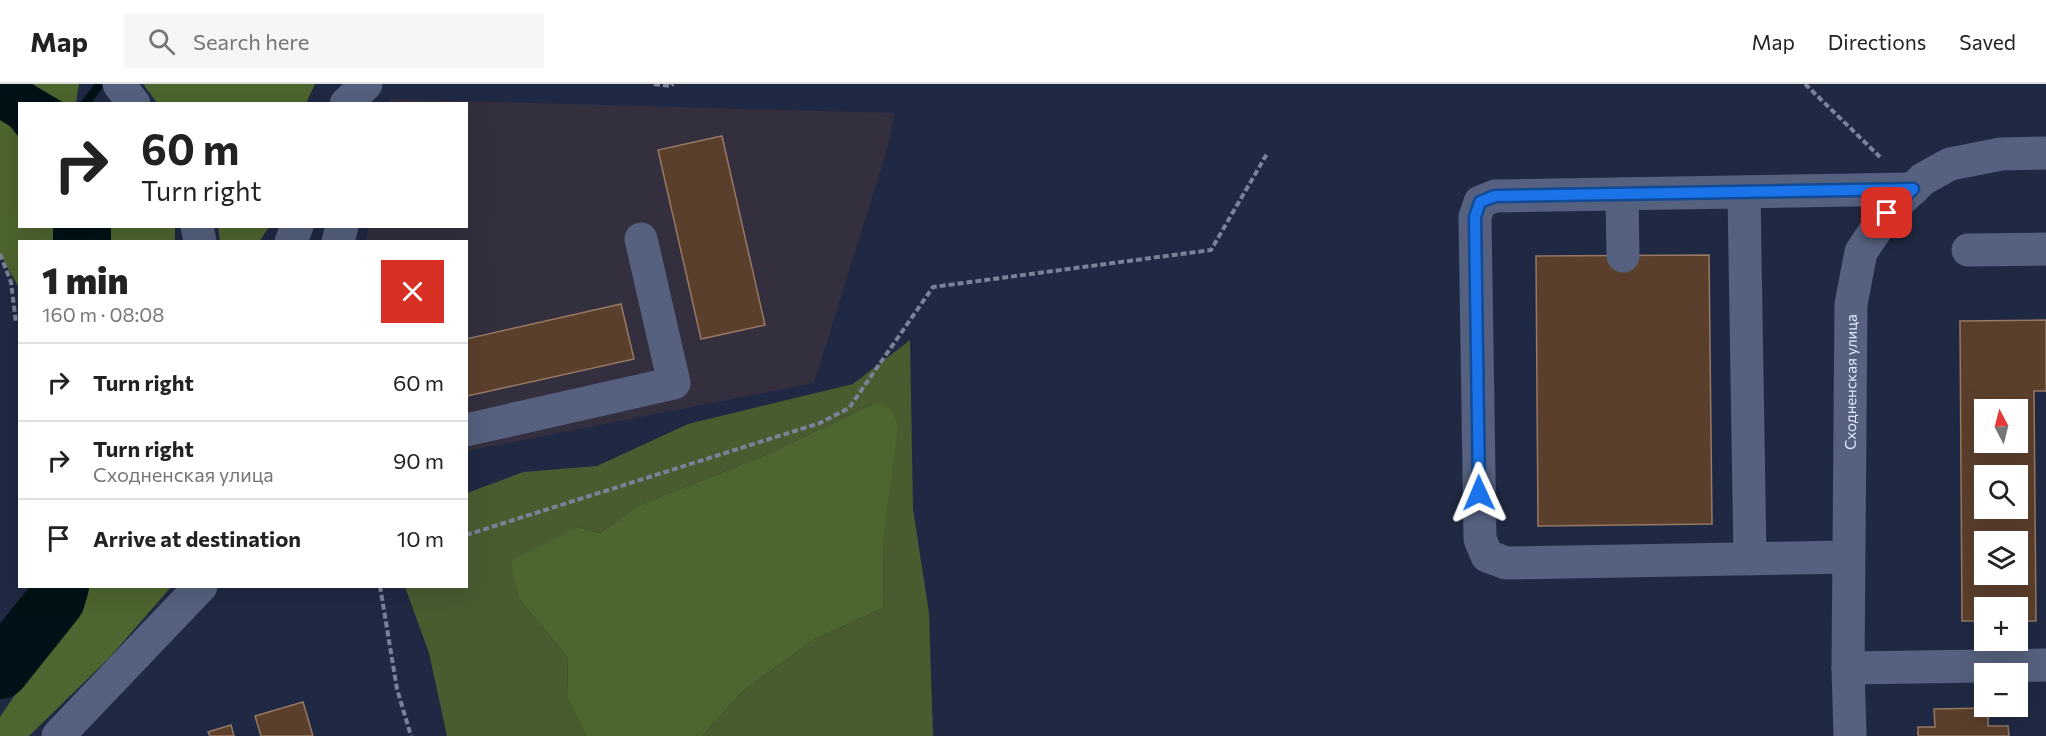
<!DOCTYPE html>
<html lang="en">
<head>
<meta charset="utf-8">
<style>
	:root { --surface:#fff; --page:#f6f6f6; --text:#222; --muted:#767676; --line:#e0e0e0 }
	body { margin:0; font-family:Commissioner,sans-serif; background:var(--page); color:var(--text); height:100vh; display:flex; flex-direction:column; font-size:22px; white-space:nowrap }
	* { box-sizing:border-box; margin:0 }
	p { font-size:20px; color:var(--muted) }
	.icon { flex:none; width:33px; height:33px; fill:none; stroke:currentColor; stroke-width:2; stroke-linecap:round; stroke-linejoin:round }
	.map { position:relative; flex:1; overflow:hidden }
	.details { position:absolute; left:18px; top:156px; width:450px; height:348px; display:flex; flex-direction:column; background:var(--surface); border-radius:0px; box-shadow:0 6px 24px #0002 }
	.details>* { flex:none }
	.hud { position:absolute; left:18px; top:18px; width:450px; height:126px; border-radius:0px; box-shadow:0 6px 24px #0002; background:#fff; color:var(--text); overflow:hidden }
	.needle { width:39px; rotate:353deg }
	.tools { position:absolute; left:1974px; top:315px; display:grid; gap:12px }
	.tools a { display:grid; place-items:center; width:54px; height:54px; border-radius:0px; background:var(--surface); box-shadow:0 6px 24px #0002; font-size:30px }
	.pin { position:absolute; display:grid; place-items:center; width:51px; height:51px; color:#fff; margin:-26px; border-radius:12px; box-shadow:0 3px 9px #0006 }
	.me { position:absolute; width:66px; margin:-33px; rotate:359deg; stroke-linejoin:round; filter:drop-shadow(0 0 4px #0008) }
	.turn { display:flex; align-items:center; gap:21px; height:126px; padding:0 24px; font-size:27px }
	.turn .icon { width:78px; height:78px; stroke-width:2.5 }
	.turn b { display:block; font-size:42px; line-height:51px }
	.round { display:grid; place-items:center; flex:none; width:63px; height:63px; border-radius:0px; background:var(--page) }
	.headline { display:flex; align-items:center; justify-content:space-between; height:102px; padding:0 24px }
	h1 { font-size:36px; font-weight:800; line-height:45px }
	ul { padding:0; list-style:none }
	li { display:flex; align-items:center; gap:18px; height:78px; padding:0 24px; border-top:2px solid var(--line) }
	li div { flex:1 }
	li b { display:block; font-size:22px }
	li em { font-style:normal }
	header { display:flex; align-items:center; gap:36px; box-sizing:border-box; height:84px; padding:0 30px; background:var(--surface); border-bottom:2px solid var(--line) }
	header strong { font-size:28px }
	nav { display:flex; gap:33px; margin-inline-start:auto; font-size:21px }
	.search { width:420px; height:54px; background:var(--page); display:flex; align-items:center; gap:15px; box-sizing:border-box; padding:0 21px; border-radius:0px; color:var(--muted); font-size:22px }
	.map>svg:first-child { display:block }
	.industrial { fill:#332f3f }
	.green { fill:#485c30 }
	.forest { fill:#4d652e }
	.water { fill:#001217 }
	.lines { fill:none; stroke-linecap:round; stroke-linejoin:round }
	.stream { stroke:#001217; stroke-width:9 }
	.river { stroke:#001217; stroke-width:58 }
	.building { fill:#5a3f2c; stroke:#977863; stroke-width:1.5; fill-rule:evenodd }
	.path { stroke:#798298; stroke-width:4; stroke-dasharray:6 3; stroke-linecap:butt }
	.minor { stroke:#55617e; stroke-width:33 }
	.route-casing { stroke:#114b97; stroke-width:15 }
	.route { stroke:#1a73e8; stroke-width:10 }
	.labels { text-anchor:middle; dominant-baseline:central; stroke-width:4.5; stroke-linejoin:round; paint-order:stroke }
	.street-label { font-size:15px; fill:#e2eafb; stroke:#161f38 }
</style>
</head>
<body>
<header>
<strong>Map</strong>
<div class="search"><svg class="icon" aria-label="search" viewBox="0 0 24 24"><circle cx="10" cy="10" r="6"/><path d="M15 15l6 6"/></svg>Search here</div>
<nav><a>Map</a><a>Directions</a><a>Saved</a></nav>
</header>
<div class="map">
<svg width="2046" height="652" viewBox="0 0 2046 652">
	<rect width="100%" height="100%" fill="#202943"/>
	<path class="industrial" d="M389,15L895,29L887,66L814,299L467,367L466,158H366L368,143L466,142V20L389,19Z"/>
	<path class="green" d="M910,256L913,425L929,529L933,652H702L742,608L813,556L883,524L884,448L877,318L766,371L637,422L600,449L576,443L519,515L568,574L567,614L586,652H447L429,569L405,503L466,502L467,409L523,388L597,382L688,340L853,300Z"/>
	<path class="forest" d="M32,0H79L76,19H64Z
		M143,0H315L306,19L158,20Z
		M0,36L10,42L19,53L20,142L175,143V157L20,158L19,204L0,170Z
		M218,143V142L269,143L259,158L220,157Z
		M877,318L890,324L898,342L884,448L883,524L813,556L742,608L702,652H586L567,614L568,574L519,515L511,476L576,443L600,449L637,422L766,371Z
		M85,503H171L111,572L29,652H0V633L71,528Z"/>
	<path class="water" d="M0,0H32L64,19L20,20L19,53L10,42L0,36Z"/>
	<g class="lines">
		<path class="stream" d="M85,20L100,0"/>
		<path class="river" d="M82,142V158
			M0,586L56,516L60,502"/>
	</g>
	<path class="building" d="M722,52L765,241L701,255L658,66Z
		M1709,171L1712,440L1538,442L1536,172Z
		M621,220L634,275L467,312L466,255Z
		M2046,236V307H2034L2036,537H2018V524H1984V537H1962L1960,237ZM1984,326H2018V358H1984ZM1984,392H2018V424H1984ZM1984,458H2018V490H1984Z
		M303,618L313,652H261L255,632Z
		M1988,624V642H2008L2009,652H1918V643H1935L1934,625Z
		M231,641L234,652H210L208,648Z"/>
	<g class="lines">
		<path class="path" d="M654,0L671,2L673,0
			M1805,0L1880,73
			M0,170L11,198L16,239
			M466,451L820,339L849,324L933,203L1211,166L1268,68
			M380,502L397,605L411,652"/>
		<g class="minor">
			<path d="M119,0L134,20"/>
			<path d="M346,20L366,0"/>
			<path d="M1744,108L1750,475"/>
			<path d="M1622,110L1623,172"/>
			<path d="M197,142L200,158"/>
			<path d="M291,158L297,142"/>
			<path d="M338,158L342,142"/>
			<path d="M1968,166L2046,165"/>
			<path d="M466,346L674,299L641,155"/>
			<path d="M1848,473L1506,479L1487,472L1480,455L1475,133L1480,118L1495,112L1913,105"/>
			<path d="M1848,584L2046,581"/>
			<path d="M58,652L201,502"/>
			<path id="s1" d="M1850,652L1848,584L1851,220L1861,168L1887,129L1923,95L1950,80L2001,70L2046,69"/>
		</g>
	</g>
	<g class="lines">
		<defs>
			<path id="route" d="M1479,409L1475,133L1480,118L1495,112L1913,105L1887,129"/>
		</defs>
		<use href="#route" class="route-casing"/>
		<use href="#route" class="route"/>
	</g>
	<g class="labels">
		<g class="street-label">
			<text stroke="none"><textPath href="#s1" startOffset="354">Сходненская улица</textPath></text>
		</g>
	</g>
</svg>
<div class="tools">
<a><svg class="needle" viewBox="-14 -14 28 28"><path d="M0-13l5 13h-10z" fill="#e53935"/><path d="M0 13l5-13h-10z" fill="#767676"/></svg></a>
<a><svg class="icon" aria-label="search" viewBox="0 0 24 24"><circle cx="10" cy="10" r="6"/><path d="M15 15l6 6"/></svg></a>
<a><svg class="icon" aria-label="layers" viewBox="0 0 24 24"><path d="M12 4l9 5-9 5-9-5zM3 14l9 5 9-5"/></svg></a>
<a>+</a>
<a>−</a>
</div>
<div class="pin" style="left:1887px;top:129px;background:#d93025"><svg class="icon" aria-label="arrive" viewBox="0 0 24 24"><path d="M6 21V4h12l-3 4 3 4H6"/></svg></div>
<svg class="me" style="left:1479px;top:409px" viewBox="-20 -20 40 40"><path d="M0-17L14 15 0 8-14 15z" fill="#1a73e8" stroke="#fff" stroke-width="4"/></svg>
<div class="hud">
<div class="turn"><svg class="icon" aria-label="right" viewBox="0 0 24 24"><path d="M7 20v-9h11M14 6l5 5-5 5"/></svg><div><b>60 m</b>Turn right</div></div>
</div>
<section class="details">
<div class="headline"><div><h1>1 min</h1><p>160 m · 08:08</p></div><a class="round" style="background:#d93025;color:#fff"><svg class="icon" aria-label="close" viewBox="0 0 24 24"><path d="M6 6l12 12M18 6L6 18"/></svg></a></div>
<ul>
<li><svg class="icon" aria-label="right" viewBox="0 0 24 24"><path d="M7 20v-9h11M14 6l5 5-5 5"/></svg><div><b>Turn right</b></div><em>60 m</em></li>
<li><svg class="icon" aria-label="right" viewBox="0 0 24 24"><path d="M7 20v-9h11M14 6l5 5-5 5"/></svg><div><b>Turn right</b><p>Сходненская улица</p></div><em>90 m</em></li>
<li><svg class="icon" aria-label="arrive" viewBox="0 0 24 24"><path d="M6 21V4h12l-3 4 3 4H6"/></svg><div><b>Arrive at destination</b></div><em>10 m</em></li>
</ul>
</section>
</div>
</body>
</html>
